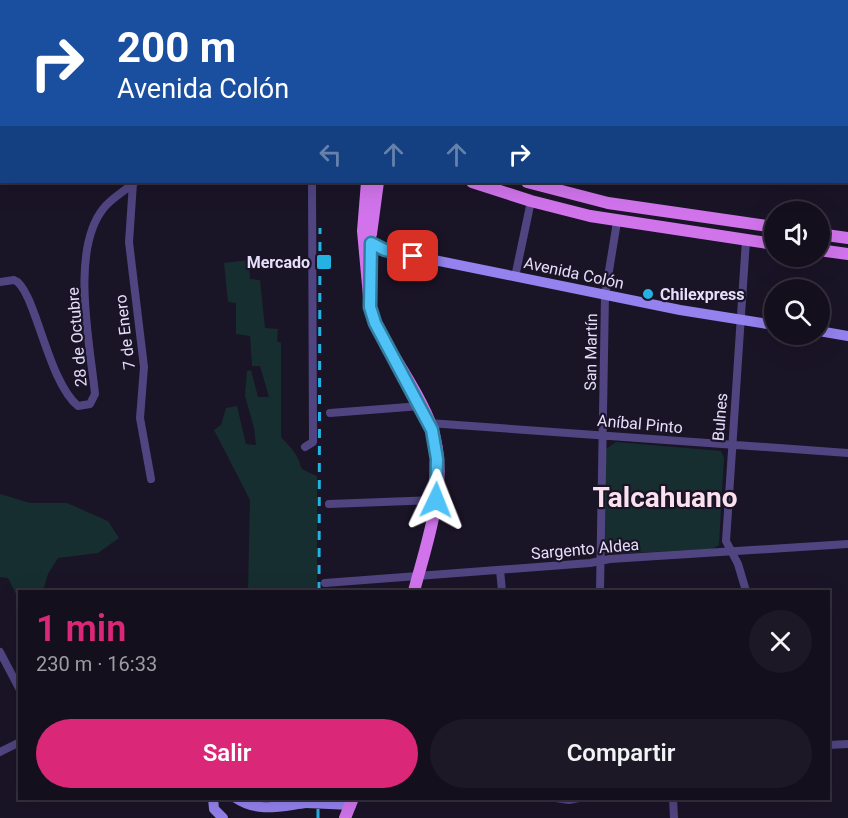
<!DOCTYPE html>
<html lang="es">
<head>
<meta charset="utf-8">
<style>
	:root { --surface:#140f1d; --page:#1d1826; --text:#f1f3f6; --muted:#9d9ca4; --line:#332f3b; --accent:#db2777 }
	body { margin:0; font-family:Roboto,sans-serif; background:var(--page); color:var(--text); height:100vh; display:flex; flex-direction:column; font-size:22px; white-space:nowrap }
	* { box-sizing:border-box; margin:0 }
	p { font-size:20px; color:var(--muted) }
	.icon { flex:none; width:33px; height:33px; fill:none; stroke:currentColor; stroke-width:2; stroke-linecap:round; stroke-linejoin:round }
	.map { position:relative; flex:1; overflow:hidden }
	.side { position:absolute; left:18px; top:590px; width:812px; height:210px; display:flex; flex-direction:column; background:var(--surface); border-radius:0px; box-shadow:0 6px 24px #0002,0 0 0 2px var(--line) }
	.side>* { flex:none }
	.guide { position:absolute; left:0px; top:0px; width:849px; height:183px; box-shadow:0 6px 24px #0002,0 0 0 2px var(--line); background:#1a4fa0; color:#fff; overflow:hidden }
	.controls { position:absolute; left:764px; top:201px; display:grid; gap:12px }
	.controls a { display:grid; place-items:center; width:66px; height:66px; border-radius:50%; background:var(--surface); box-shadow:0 6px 24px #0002,0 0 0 2px var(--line); font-size:30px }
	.pin { position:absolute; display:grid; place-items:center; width:51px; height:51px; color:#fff; margin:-26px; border-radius:12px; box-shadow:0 3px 9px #0006 }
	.me { position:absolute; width:66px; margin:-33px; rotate:2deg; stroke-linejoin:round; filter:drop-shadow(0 0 4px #0008) }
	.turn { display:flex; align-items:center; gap:21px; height:126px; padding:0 18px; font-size:27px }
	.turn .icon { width:78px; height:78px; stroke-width:2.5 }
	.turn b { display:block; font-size:42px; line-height:51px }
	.lanes { display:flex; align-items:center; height:57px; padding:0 18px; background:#0003; justify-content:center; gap:30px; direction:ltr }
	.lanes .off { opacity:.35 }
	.round { display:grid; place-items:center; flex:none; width:63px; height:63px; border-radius:32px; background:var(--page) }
	.head { display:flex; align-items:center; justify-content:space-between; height:102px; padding:0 18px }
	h1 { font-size:36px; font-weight:600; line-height:45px; color:var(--accent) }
	.button { display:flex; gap:12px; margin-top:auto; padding:12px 18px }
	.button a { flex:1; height:69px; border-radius:36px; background:var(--accent); color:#fff; font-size:24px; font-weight:600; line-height:69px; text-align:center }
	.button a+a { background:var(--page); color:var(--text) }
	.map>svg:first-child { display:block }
	.green { fill:#172e30 }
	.water { fill:#121c42 }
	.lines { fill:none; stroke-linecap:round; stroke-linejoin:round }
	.street { stroke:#504580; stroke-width:8 }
	.secondary { stroke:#9482ee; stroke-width:10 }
	.primary { stroke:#d174ec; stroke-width:12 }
	.rail { stroke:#23b2e1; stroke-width:3; stroke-dasharray:9 8; stroke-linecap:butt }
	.secondary-bridge { stroke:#9482ee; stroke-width:10 }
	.route-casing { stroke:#337fa1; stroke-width:15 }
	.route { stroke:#4fc3f7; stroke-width:10 }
	.poi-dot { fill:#23b2e1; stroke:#1a1427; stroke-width:2 }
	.labels { text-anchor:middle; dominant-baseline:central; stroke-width:4.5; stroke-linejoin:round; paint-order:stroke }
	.poi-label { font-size:16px; font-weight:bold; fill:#e6defb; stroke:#1a1427; text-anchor:end }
	.street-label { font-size:16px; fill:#e6defb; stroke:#1a1427 }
	.town-label { font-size:28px; font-weight:bold; fill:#fbe0ed; stroke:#1a1427 }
</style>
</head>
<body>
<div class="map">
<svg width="848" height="818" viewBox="0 0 848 818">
	<rect width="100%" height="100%" fill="#1a1427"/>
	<path class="green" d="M249,260L250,279L260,280L265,328L278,329L277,341L281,343V437C285,442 291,447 294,452C306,470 293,466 317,476V591H248L250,500L214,430L221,425L226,408L237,406L246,444L256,445L254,428L245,396L247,371L251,370L258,397H269L260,366H252L250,336L236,334V303L228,302L224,263Z
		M616,442L721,451L724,458L719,545L712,549L613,554L605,548L606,449Z
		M0,494L30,503H67L108,521L119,538L98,553L58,558L48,574L43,591H20L19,600L8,578L0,577Z"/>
	<path class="water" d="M415,0H848V154V2Z"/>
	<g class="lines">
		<path class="street" d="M0,8H2
			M133,183L129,242L144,367L140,418L151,479
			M515,277L531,201
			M0,282L14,280C35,287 47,381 78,406L90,404L95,394C90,344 70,251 103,209C111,198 125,191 135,182
			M330,413L421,406
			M429,423L848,453
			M305,447L313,442L312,182
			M329,504L436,500
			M500,570L502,591
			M325,583L590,563L610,559L848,544
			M600,591L605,295L617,222
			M746,591L738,564L726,541L746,240
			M0,652L20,690
			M828,745L848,744
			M0,752L20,742
			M556,798L569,800L579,798
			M673,798L674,818"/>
		<path class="secondary" d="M235,0L236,2
			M253,0L254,2
			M261,0L262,2
			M325,0V2
			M371,243L390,251L680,310L774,325
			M819,331L848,336
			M213,798L214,809L223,818
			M236,798C258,813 281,806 306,803
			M330,804L351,805"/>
		<path class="primary" d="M367,182L363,231L370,307L375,323C393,358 419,392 432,428C450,481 427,541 414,591
			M472,182L531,201L590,216L774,244
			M527,182L608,203L774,227
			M371,234L378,182
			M819,234L848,238
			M819,250L848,254
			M345,818L353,798"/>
		<path class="rail" d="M319,591L320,228
			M318,818V798"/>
		<path class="secondary-bridge" d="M306,803L330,804"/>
	</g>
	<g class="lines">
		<defs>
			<path id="route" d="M413,256L385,250L371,243L370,307L375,323L432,430L437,459L436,500"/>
		</defs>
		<use href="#route" class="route-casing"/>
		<use href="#route" class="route"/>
	</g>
	<g class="poi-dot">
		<rect x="316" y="254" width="16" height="16" rx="3"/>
		<circle cx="648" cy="294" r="6"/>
	</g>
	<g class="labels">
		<g class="poi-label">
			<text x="310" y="262">Mercado</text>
			<text x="660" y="294" text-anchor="start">Chilexpress</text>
		</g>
		<g class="street-label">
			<text transform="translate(574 273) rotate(12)">Avenida Colón</text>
			<text transform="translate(125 332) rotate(-97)">7 de Enero</text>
			<text transform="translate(77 337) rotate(-95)">28 de Octubre</text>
			<text transform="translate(591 352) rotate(-89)">San Martín</text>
			<text transform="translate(720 417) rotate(-85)">Bulnes</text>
			<text transform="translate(640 424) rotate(5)">Aníbal Pinto</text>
			<text transform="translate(585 549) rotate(-5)">Sargento Aldea</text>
		</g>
		<g class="town-label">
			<text x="665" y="497">Talcahuano</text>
		</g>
	</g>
</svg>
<div class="controls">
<a><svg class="icon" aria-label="sound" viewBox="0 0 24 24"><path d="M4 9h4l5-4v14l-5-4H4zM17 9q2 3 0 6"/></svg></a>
<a><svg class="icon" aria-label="search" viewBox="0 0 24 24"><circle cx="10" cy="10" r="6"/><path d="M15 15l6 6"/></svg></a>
</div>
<div class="pin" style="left:413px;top:256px;background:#d93025"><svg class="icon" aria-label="arrive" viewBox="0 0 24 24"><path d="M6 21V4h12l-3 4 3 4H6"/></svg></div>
<svg class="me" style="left:436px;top:500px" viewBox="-20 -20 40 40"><path d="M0-17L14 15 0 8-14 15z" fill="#4fc3f7" stroke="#fff" stroke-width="4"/></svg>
<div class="guide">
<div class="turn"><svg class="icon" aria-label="right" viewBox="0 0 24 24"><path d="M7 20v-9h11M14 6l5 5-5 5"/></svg><div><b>200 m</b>Avenida Colón</div></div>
<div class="lanes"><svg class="icon off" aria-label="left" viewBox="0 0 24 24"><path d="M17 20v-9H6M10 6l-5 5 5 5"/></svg><svg class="icon off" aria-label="ahead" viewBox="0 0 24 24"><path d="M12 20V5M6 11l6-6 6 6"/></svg><svg class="icon off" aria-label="ahead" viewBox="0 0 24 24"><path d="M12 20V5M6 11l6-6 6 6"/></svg><svg class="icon" aria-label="right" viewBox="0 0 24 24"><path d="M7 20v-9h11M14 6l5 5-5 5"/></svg></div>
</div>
<section class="side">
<div class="head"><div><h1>1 min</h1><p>230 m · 16:33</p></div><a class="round"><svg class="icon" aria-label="close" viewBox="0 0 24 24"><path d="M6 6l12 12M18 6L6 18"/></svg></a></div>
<div class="button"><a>Salir</a><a>Compartir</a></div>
</section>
</div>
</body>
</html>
